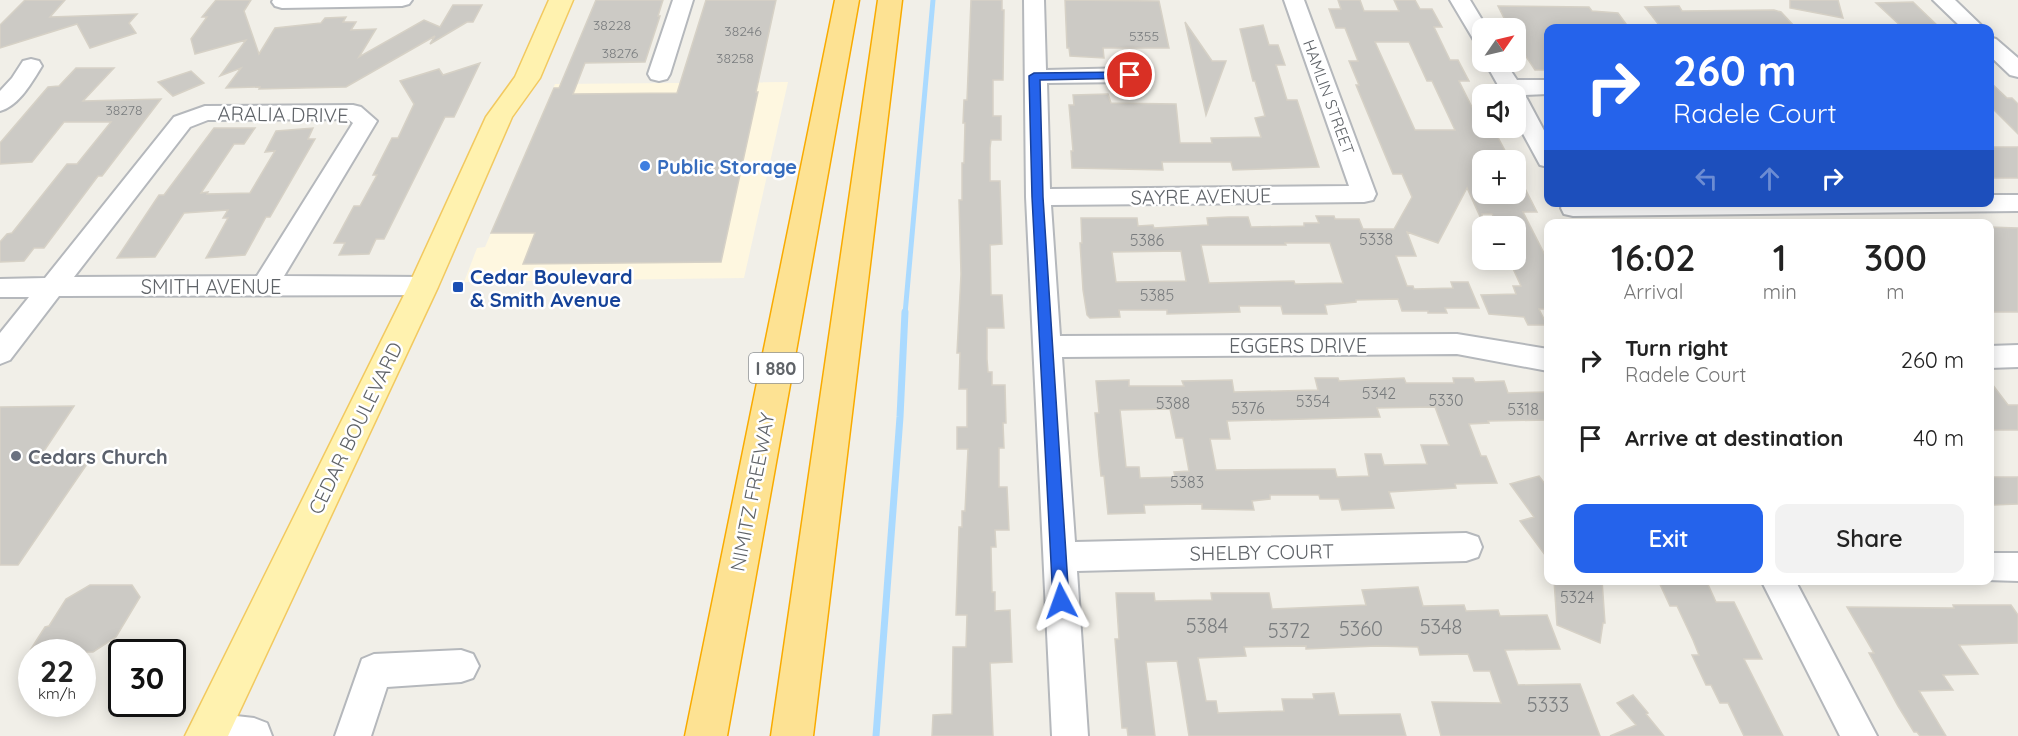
<!DOCTYPE html>
<html lang="en">
<head>
<meta charset="utf-8">
<style>
	:root { --surface:#fff; --page:#f2f2f2; --text:#222; --muted:#767676; --accent:#2563eb }
	body { margin:0; font-family:Quicksand,sans-serif; background:var(--page); color:var(--text); height:100vh; display:flex; flex-direction:column; font-size:22px; white-space:nowrap }
	* { box-sizing:border-box; margin:0 }
	p { font-size:20px; color:var(--muted) }
	.icon { flex:none; width:33px; height:33px; fill:none; stroke:currentColor; stroke-width:2; stroke-linecap:round; stroke-linejoin:round }
	.map { position:relative; flex:1; overflow:hidden }
	.side { position:absolute; left:1544px; top:219px; width:450px; height:366px; display:flex; flex-direction:column; background:var(--surface); border-radius:12px; box-shadow:0 3px 15px #0003 }
	.side>* { flex:none }
	.hud { position:absolute; left:1544px; top:24px; width:450px; height:183px; border-radius:12px; box-shadow:0 3px 15px #0003; background:#2563eb; color:#fff; overflow:hidden }
	.needle { width:39px; rotate:56deg }
	.tools { position:absolute; left:1472px; top:18px; display:grid; gap:12px }
	.tools a { display:grid; place-items:center; width:54px; height:54px; border-radius:12px; background:var(--surface); box-shadow:0 3px 15px #0003; font-size:30px }
	.speed { position:absolute; left:18px; top:639px; display:flex; gap:12px; font-size:30px; font-weight:700; text-align:center }
	.speed>* { display:grid; place-content:center; width:78px; height:78px; border-radius:50%; background:var(--surface); box-shadow:0 3px 15px #0003; line-height:1 }
	.speed small { font-size:15px; font-weight:400 }
	.speed .limit { border:3px solid #111; border-radius:9px; background:#fff; color:#111 }
	.pin { position:absolute; display:grid; place-items:center; width:51px; height:51px; color:#fff; margin:-26px; border:3px solid #fff; border-radius:50%; box-shadow:0 2px 6px #0007 }
	.me { position:absolute; width:66px; margin:-33px; rotate:356deg; stroke-linejoin:round; filter:drop-shadow(0 0 4px #0008) }
	.turn { display:flex; align-items:center; gap:21px; height:126px; padding:0 30px; font-size:27px }
	.turn .icon { width:78px; height:78px; stroke-width:2.5 }
	.turn b { display:block; font-size:42px; line-height:51px }
	.lanes { display:flex; align-items:center; height:57px; padding:0 30px; background:#0003; justify-content:center; gap:30px; direction:ltr }
	.lanes .off { opacity:.35 }
	.eta { display:flex; justify-content:space-evenly; align-items:center; height:102px; text-align:center }
	.eta b { font-size:36px; font-weight:600; line-height:42px }
	.button { display:flex; gap:12px; margin-top:auto; padding:12px 30px }
	.button a { flex:1; height:69px; border-radius:12px; background:var(--accent); color:#fff; font-size:24px; font-weight:600; line-height:69px; text-align:center }
	.button a+a { background:var(--page); color:var(--text) }
	ul { padding:0; list-style:none }
	li { display:flex; align-items:center; gap:18px; height:78px; padding:0 30px }
	li div { flex:1 }
	li b { display:block; font-size:22px }
	li em { font-style:normal }
	.map>svg:first-child { display:block }
	.commercial { fill:#fef7e0 }
	.lines { fill:none; stroke-linecap:round; stroke-linejoin:round }
	.stream-far1 { stroke:#aadaff; stroke-width:5 }
	.stream { stroke:#aadaff; stroke-width:7 }
	.building { fill:#cccac5; stroke:#d6d1c6; stroke-width:1.5; fill-rule:evenodd }
	.minor-casing { stroke:#b5b8bc; stroke-width:4 }
	.major-casing { stroke:#f2c960; stroke-width:3 }
	.highway-casing { stroke:#f9ab00; stroke-width:3 }
	.minor { fill:#fff; fill-rule:evenodd }
	.major { fill:#fff2af; fill-rule:evenodd }
	.highway { fill:#fde293; fill-rule:evenodd }
	.route { fill:#2563eb; stroke:#184099; stroke-width:1.5 }
	.shop-dot { fill:#3f7fe0; stroke:#fff; stroke-width:2 }
	.transit-dot { fill:#1a4fb4; stroke:#fff; stroke-width:2 }
	.worship-dot { fill:#6b7280; stroke:#fff; stroke-width:2 }
	.labels { text-anchor:middle; dominant-baseline:central; stroke-width:5; stroke-linejoin:round; paint-order:stroke }
	.far-number-label { font-size:14px; fill:#7a7d7f }
	.far-street-label { font-size:16px; fill:#5f6368; stroke:#fff }
	.number-label { font-size:16px; fill:#7a7d7f }
	.shield { fill:#fff; stroke:#8f9295; stroke-width:1.5 }
	.shield-label { font-size:18px; font-weight:bold; fill:#5f6368 }
	.street-label { font-size:20px; fill:#5f6368; stroke:#fff }
	.shop-label { font-size:20px; font-weight:bold; fill:#366cbe; stroke:#fff; text-anchor:start }
	.transit-label { font-size:20px; font-weight:bold; fill:#164399; stroke:#fff; text-anchor:start }
	.worship-label { font-size:20px; font-weight:bold; fill:#5b616d; stroke:#fff; text-anchor:start }
	.near-number-label { font-size:20px; fill:#7a7d7f }
</style>
</head>
<body>
<div class="map">
<svg width="2018" height="736" viewBox="0 0 2018 736">
	<rect width="100%" height="100%" fill="#f1efe8"/>
	<path class="commercial" d="M788,82L744,278L464,282L477,248L485,247L555,84Z"/>
	<g class="lines">
		<path class="stream-far1" d="M905,314L933,0"/>
		<path class="stream" d="M876,736L900,417L905,312"/>
	</g>
	<path class="building" d="M25,0H65L50,17L137,14L129,23L136,33L90,48L77,24L0,48V25Z
		M216,0H251L244,11L259,54L275,28L321,23L325,18L346,17L343,22H356L351,30L376,29L359,57L424,20L440,27L453,5H482L473,22H467L430,44L435,36L346,87L259,89L260,87L226,88L241,68L220,76L246,40L195,54L191,39L207,17H202Z
		M596,0H663L658,16H660L645,62L585,63L573,94L677,93L706,0H776L756,92H758L721,262L523,264L535,233H491L554,88H559Z
		M971,0H1002V10H1004L1003,80H993V116H1001V140H991L990,148V181H1000L1002,244L990,245L991,295H1002L1004,328H987V359L988,372H992V385H1005L1006,423H1003L1004,448H999V487H1007L1009,530H995L996,547H991L992,592H995V611L1010,610L1012,662L990,663L993,736H932L933,715L952,714L953,647H966L967,615H956L959,527H962V511H965L968,449H957V427H967V389H959L960,353H957L961,274L959,200H962V163H964L965,123H963L964,100H967Z
		M1065,0L1159,1L1169,48H1103L1104,58L1070,56L1069,48H1067Z
		M1338,0H1360L1364,11H1399L1394,0H1415L1420,9H1432L1442,27H1434L1450,60H1458L1469,81H1459L1477,117H1482V130H1494L1509,158H1482V194H1515V169L1537,212H1523L1548,261V309H1539L1547,325H1528L1524,317L1489,314L1481,295L1516,294L1513,286H1521L1509,260H1515V226H1498L1492,214H1482V221L1467,188L1438,243L1407,232L1416,256H1396L1407,286H1413L1414,289L1453,288L1451,282H1468L1479,308H1445L1447,313H1428V311H1402L1398,299L1356,300V302L1325,305L1327,314H1283L1281,306H1239L1240,312L1167,314V310H1119L1120,317L1090,318L1087,315L1083,290L1080,243H1082L1081,218H1137L1138,226L1153,225L1154,228L1208,225L1207,218L1229,217H1248L1251,227L1304,226V223H1319L1316,216H1334L1335,219H1359L1363,229H1394L1412,197L1402,174H1393L1356,85H1359L1349,61H1358L1345,28H1336L1329,9H1341ZM1375,42H1409L1427,81H1432L1455,130H1415ZM1285,243H1330L1343,283L1295,284L1294,281L1209,283L1201,245H1286ZM1181,251L1186,281L1116,282L1112,252Z
		M1790,0H1838L1843,18L1790,8Z
		M1913,2L1940,28H1903L1876,3Z
		M1498,6L1589,7L1592,11L1618,13L1629,28H1548V70H1535L1515,40V28H1509Z
		M1679,6L1682,11L1774,10L1781,12L1795,27L1659,25L1645,7Z
		M1185,22L1212,61H1226L1206,115Z
		M1263,25L1269,45H1278L1285,65H1276L1287,100H1297L1319,167L1233,170L1231,162H1162L1163,170L1072,168L1071,151H1073L1069,105H1074L1073,95L1108,94L1111,103L1176,104L1180,143H1212L1211,138L1261,137L1255,118L1265,116L1255,81H1253L1240,29Z
		M480,63L454,117H445L384,239H376L369,254L339,255L345,243H334L354,206H360L377,175H373L392,138H398L414,104L400,81L439,69L443,75Z
		M76,68H114L83,101L161,99L102,176H98L44,248H34L24,261L0,262V242L7,234L12,233L67,164H77L111,122H64L32,162L0,164V143L48,87L59,86Z
		M191,71L204,83L173,96L158,82Z
		M1989,81L2007,98H2012L2018,104V134L1989,105Z
		M214,128H255L244,144H234L201,193L208,192L207,194L250,193L275,151L265,152L276,131L313,128L308,139H315L270,217H266L245,255L206,258L228,218H223L228,210L184,213L155,257L117,258L159,195H164Z
		M1989,147H2018V178H1989Z
		M1989,227L2018,228V312H1989Z
		M1315,378H1338L1339,381L1404,378L1406,383H1454L1453,378H1473L1475,382L1504,381L1508,393L1548,392V420L1488,421L1489,423L1469,424L1481,456H1486L1497,483L1455,484L1456,488L1389,492L1394,508L1342,510L1339,499H1320L1319,495H1270V499L1252,501L1254,510L1202,509V504L1144,505L1145,513L1108,514L1104,476H1101L1099,457L1095,413H1099L1096,381L1129,380V386H1184L1182,381L1232,380L1234,392L1318,390ZM1435,407L1449,445H1421L1427,464L1384,465L1381,454H1365L1369,476L1337,477L1335,469L1216,470L1210,439H1230L1227,421L1380,417L1377,408ZM1170,409L1176,438H1183L1189,471L1174,472L1175,477L1140,478L1139,467H1126L1120,410Z
		M1989,380L2008,405H2018V430H1989Z
		M74,406L34,466L87,464L18,565H0V407Z
		M1539,476L1548,488V559L1520,521L1534,517L1510,484Z
		M1989,477H2018V504L1993,505L1989,500Z
		M1554,580H1602L1605,623H1603L1600,643L1557,625Z
		M1658,580H1706L1716,602H1734L1762,659H1744L1783,736H1744L1728,703H1720L1711,685H1706L1692,655H1699L1693,640L1677,606H1670Z
		M90,585H132L140,597L116,637L93,652H29L45,627L49,626L66,599Z
		M1418,587L1423,606L1464,605L1466,611L1498,610L1500,616L1547,615L1560,649L1505,650L1518,685L1580,684L1600,736H1441L1432,702L1501,703L1490,671H1474L1468,654L1420,655L1418,647L1377,646L1306,649V646L1244,647L1246,656L1198,658L1206,701H1216L1218,713L1284,711L1282,699H1314L1313,694L1334,693L1339,715L1400,714L1406,736H1189L1177,661L1146,662L1155,736H1128L1127,728H1122L1115,639H1119L1116,593H1154L1155,601L1212,600L1211,593H1269L1272,609L1366,605L1362,590Z
		M1953,605H2011L2018,615V643L1959,645L1978,674L1943,675L1953,690L1919,691L1946,736H1920L1917,732H1914L1898,706L1869,653H1874L1847,607L1954,608Z
		M1633,695L1648,713L1646,714L1664,736H1610L1636,725L1617,703Z"/>
	<g class="lines">
		<defs>
			<path id="minor" d="M273,0H412L409,4L402,6L282,8L275,6L272,2Z
				M673,0H693L670,74L667,79L659,81L651,79L648,74Z
				M1024,0H1044L1046,70L1130,68L1138,70L1141,75L1138,80L1130,82L1047,83L1050,189L1349,186L1284,0H1304L1376,194L1373,200L1364,202L1051,205L1060,336L1457,334L1548,349V371L1457,354L1062,357L1075,542L1466,533L1478,537L1482,547L1478,557L1466,561L1077,571L1088,736H1052L1026,197Z
				M1450,0H1470L1487,28H1482V44L1475,42Z
				M1933,0H1955L1984,28H1962Z
				M1989,37L1996,39L2018,58V77L2010,75L1989,55Z
				M31,59L39,61L42,66C32,82 19,106 0,111V91L12,78L23,61Z
				M1485,62H1505L1517,80H1548V94L1525,95L1548,138V167L1540,165L1515,119V94H1503Z
				M353,105L361,107L377,121L284,276L423,277L432,279L436,286L432,293L423,295L59,296L10,360L0,364V333L29,297H0V279L45,278L174,117L205,106ZM348,119L353,123L257,276L74,277L190,127L208,120Z
				M1989,195H2018V211L1573,216L1564,214L1561,208L1564,202H1989Z
				M2018,345V367L1989,368V346Z
				M1989,553H2018V581L1986,580H1989Z
				M1761,580H1795L1877,736H1840Z
				M461,650L473,654L479,666L473,678L461,682L387,687L371,736H335L362,659L374,654Z
				M209,713L254,718L267,723L272,736H193L191,731L196,718Z"/>
			<path id="major" d="M549,0H573L540,78L512,117L438,287L228,736H185L408,287L486,117L515,77Z"/>
			<path id="highway" d="M835,0H859L727,736H685Z
				M878,0H902L813,736H771Z"/>
		</defs>
		<use href="#minor" class="minor-casing"/>
		<use href="#major" class="major-casing"/>
		<use href="#highway" class="highway-casing"/>
		<use href="#minor" class="minor"/>
		<use href="#major" class="major"/>
		<use href="#highway" class="highway"/>
	</g>
	<path class="route" d="M1130,72L1135,75L1134,78L1040,80L1043,197L1069,601L1067,606L1061,609L1056,606L1053,601L1032,197L1029,76L1034,73Z"/>
	<circle class="shop-dot" cx="645" cy="166" r="6"/>
	<rect class="transit-dot" x="452" y="281" width="12" height="12" rx="3"/>
	<circle class="worship-dot" cx="16" cy="456" r="6"/>
	<g class="labels">
		<g class="far-number-label">
			<text x="612" y="25">38228</text>
			<text x="743" y="31">38246</text>
			<text x="1144" y="36">5355</text>
			<text x="620" y="53">38276</text>
			<text x="735" y="58">38258</text>
			<text x="124" y="110">38278</text>
		</g>
		<g class="far-street-label">
			<text transform="translate(1329 97) rotate(70)">HAMLIN STREET</text>
		</g>
		<g class="number-label">
			<text x="1376" y="239">5338</text>
			<text x="1147" y="240">5386</text>
			<text x="1157" y="295">5385</text>
			<text x="1379" y="393">5342</text>
			<text x="1446" y="400">5330</text>
			<text x="1313" y="401">5354</text>
			<text x="1173" y="403">5388</text>
			<text x="1248" y="408">5376</text>
			<text x="1523" y="409">5318</text>
			<text x="1187" y="482">5383</text>
			<text x="1577" y="597">5324</text>
		</g>
		<rect class="shield" x="749" y="353" width="54" height="30" rx="4.5"/>
		<g class="shield-label">
			<text x="776" y="368">I 880</text>
		</g>
		<g class="street-label">
			<text transform="translate(283 114) rotate(1)">ARALIA DRIVE</text>
			<text transform="translate(1201 196) rotate(-1)">SAYRE AVENUE</text>
			<text x="211" y="286">SMITH AVENUE</text>
			<text x="1298" y="345">EGGERS DRIVE</text>
			<text transform="translate(355 428) rotate(-64)">CEDAR BOULEVARD</text>
			<text transform="translate(752 492) rotate(-79)">NIMITZ FREEWAY</text>
			<text transform="translate(1262 552) rotate(-1)">SHELBY COURT</text>
		</g>
		<g class="shop-label">
			<text x="657" y="166">Public Storage</text>
		</g>
		<g class="transit-label">
			<text x="470" y="276">Cedar Boulevard<tspan x="470" dy="23">&amp; Smith Avenue</tspan></text>
		</g>
		<g class="worship-label">
			<text x="28" y="456">Cedars Church</text>
		</g>
		<g class="near-number-label">
			<text x="1207" y="625">5384</text>
			<text x="1441" y="626">5348</text>
			<text x="1361" y="628">5360</text>
			<text x="1289" y="630">5372</text>
			<text x="1548" y="704">5333</text>
		</g>
	</g>
</svg>
<div class="tools">
<a><svg class="needle" viewBox="-14 -14 28 28"><path d="M0-13l5 13h-10z" fill="#e53935"/><path d="M0 13l5-13h-10z" fill="#767676"/></svg></a>
<a><svg class="icon" aria-label="sound" viewBox="0 0 24 24"><path d="M4 9h4l5-4v14l-5-4H4zM17 9q2 3 0 6"/></svg></a>
<a>+</a>
<a>−</a>
</div>
<div class="speed"><div>22<small>km/h</small></div><div class="limit">30</div></div>
<div class="pin" style="left:1130px;top:75px;background:#d93025"><svg class="icon" aria-label="arrive" viewBox="0 0 24 24"><path d="M6 21V4h12l-3 4 3 4H6"/></svg></div>
<svg class="me" style="left:1061px;top:601px" viewBox="-20 -20 40 40"><path d="M0-17L14 15 0 8-14 15z" fill="#2563eb" stroke="#fff" stroke-width="4"/></svg>
<div class="hud">
<div class="turn"><svg class="icon" aria-label="right" viewBox="0 0 24 24"><path d="M7 20v-9h11M14 6l5 5-5 5"/></svg><div><b>260 m</b>Radele Court</div></div>
<div class="lanes"><svg class="icon off" aria-label="left" viewBox="0 0 24 24"><path d="M17 20v-9H6M10 6l-5 5 5 5"/></svg><svg class="icon off" aria-label="ahead" viewBox="0 0 24 24"><path d="M12 20V5M6 11l6-6 6 6"/></svg><svg class="icon" aria-label="right" viewBox="0 0 24 24"><path d="M7 20v-9h11M14 6l5 5-5 5"/></svg></div>
</div>
<section class="side">
<div class="eta">
<div><b>16:02</b><p>Arrival</p></div>
<div><b>1</b><p>min</p></div>
<div><b>300</b><p>m</p></div>
</div>
<ul>
<li><svg class="icon" aria-label="right" viewBox="0 0 24 24"><path d="M7 20v-9h11M14 6l5 5-5 5"/></svg><div><b>Turn right</b><p>Radele Court</p></div><em>260 m</em></li>
<li><svg class="icon" aria-label="arrive" viewBox="0 0 24 24"><path d="M6 21V4h12l-3 4 3 4H6"/></svg><div><b>Arrive at destination</b></div><em>40 m</em></li>
</ul>
<div class="button"><a>Exit</a><a>Share</a></div>
</section>
</div>
</body>
</html>
